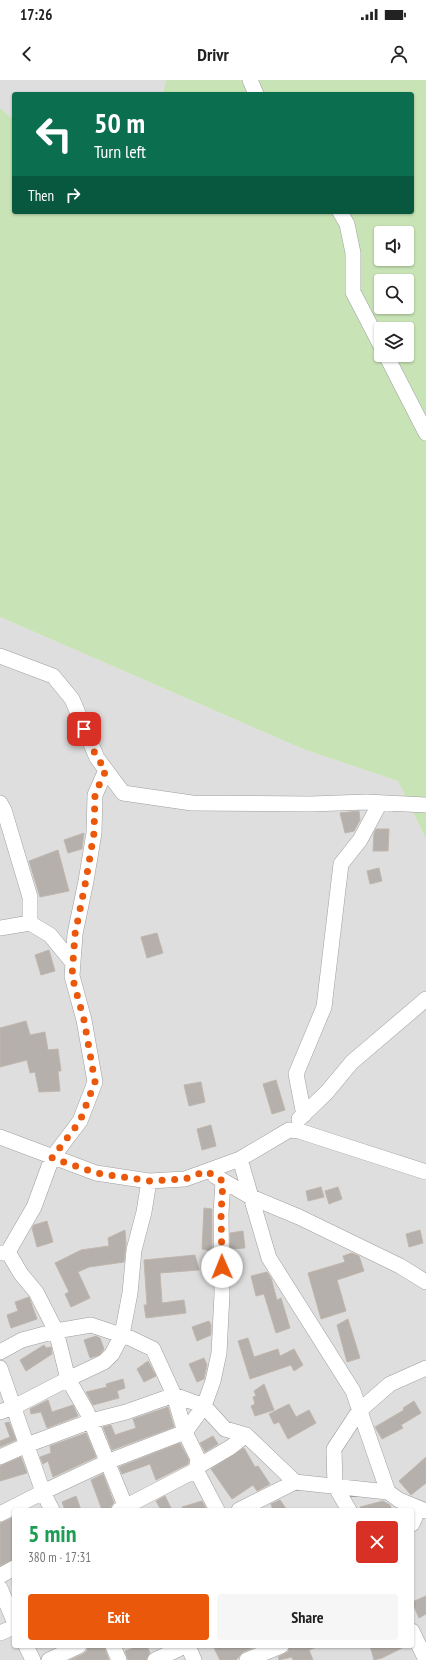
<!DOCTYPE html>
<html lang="en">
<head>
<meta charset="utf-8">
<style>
	:root { --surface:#fff; --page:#f6f6f6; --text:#222; --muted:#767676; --accent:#ea580c }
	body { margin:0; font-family:"PT Sans Narrow",sans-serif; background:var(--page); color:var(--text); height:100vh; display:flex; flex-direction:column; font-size:15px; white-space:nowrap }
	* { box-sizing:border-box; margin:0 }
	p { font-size:13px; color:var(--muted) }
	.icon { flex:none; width:22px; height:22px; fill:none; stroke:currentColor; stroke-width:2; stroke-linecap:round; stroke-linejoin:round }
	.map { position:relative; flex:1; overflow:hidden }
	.drawer { position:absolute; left:12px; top:1428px; width:402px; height:140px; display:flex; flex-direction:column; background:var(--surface); border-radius:4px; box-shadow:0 1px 3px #0004 }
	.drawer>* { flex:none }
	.hud { position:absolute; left:12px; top:12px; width:402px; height:122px; border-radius:4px; box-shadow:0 1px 3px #0004; background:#0b6e4f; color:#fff; overflow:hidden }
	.tools { position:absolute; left:374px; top:146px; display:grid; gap:8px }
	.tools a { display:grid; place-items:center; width:40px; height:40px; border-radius:4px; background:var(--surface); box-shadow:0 1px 3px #0004; font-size:20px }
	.pin { position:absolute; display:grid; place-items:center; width:34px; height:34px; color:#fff; margin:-17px; border-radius:8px; box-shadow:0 2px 6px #0006 }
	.me { position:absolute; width:44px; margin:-22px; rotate:359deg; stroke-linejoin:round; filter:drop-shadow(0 0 3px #0008) }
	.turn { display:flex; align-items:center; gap:14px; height:84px; padding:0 16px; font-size:18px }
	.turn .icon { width:52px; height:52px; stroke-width:2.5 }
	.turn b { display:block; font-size:28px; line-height:34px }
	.then { display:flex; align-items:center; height:38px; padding:0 16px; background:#0003; gap:8px; font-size:15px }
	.round { display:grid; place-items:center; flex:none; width:42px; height:42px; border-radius:4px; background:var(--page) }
	.summary { display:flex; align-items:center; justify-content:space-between; height:68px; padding:0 16px }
	h1 { font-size:24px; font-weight:800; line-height:30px; color:#1e9e55 }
	.action { display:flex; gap:8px; margin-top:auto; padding:8px 16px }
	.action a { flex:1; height:46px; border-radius:4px; background:var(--accent); color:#fff; font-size:16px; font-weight:800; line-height:46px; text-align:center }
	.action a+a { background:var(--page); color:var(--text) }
	.status { display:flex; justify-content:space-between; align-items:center; height:28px; padding:0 20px; background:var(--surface); direction:ltr }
	.status svg { height:11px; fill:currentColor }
	header { display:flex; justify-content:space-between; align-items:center; height:52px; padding:0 16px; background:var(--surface); font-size:18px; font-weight:800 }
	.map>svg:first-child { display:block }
	.residential { fill:#dfdede; fill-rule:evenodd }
	.grass { fill:#c8e3b5; fill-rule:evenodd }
	.building { fill:#b5b0ab; stroke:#c0b6ad }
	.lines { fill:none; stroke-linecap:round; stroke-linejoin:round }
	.street-casing { stroke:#9e9e9e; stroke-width:16 }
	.street { stroke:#fff; stroke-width:15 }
	.route { stroke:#ea580c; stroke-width:7; stroke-dasharray:0 12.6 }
</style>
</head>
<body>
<div class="status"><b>17:26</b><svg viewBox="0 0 49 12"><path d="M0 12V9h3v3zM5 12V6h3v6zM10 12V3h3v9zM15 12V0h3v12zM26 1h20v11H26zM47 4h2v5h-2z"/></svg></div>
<header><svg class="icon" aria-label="back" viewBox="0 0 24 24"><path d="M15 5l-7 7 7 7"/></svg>Drivr<svg class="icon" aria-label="person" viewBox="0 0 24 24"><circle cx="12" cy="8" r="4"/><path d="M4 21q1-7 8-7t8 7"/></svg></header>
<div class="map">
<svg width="426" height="1580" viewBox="0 0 426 1580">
	<rect width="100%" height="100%" fill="#f0eee8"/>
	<path class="residential" d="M0,0H166L163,14H14V40L0,28Z
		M0,537L303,669L398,701L426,759V1580H0ZM14,1430H412V1566H14Z"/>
	<path class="grass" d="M166,0H426V759L398,701L303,669L0,537V28L14,40V132H412V14H163ZM381,153H407V179H381ZM381,201H407V227H381ZM381,249H407V275H381Z"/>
	<path class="building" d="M359,731L360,740L354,751L345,753L340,733Z
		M376,749H389L388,771H373L374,753Z
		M84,753L82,769L68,773L64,760Z
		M58,770L69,811L40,817L29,781Z
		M379,788L382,801L370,804L367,791Z
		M157,853L163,873L147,878L141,857Z
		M49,870L55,891L41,895L35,875Z
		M26,941L30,955L45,952L48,970L58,969L61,991H58L60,1011L39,1012L35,992L30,993L27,980L0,987V948Z
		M276,1000L285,1030L272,1034L263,1004Z
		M201,1002L205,1022L189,1026L184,1005Z
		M211,1045L216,1066L202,1070L197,1049Z
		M321,1107L324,1117L308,1121L306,1111Z
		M338,1107L342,1119L329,1124L325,1111Z
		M204,1128L212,1129V1171L202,1169Z
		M47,1141L53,1162L37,1167L32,1148L34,1145Z
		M125,1150L126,1163L124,1182L89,1187L78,1192L90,1218L71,1227L65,1214L69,1212L55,1183L81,1170L109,1166L108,1158Z
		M420,1150L423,1163L409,1167L406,1154Z
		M243,1151L245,1168L230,1169V1153Z
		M352,1173L359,1176L364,1191L337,1200L346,1231L321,1239L308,1193L345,1182L343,1176Z
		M195,1175L199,1190L160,1193L162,1223L184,1220L186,1233L146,1238L144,1225H147L144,1180Z
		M267,1192L271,1198L277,1220L281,1218L290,1248L276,1253L264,1214L256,1216L251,1196Z
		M29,1217L37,1239L11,1248L7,1235L18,1231L15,1222Z
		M348,1239L360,1278L347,1282L337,1245Z
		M209,1241L211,1245V1255L197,1261L192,1247Z
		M96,1256L100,1258L104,1269L99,1275L90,1278L84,1260Z
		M248,1258L254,1277L278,1269L280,1276L294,1269L303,1285L294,1291L291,1285L250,1299L238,1261Z
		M44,1265L46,1268L51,1267L52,1274L26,1291L20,1280Z
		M204,1278L207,1285L204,1299L197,1302L189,1284Z
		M148,1281L156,1296L144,1302L137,1289Z
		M123,1299L125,1308L117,1311L119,1318L93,1325L86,1312L107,1307L106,1304Z
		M264,1304L274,1330L255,1336L251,1326L255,1324L253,1317L256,1316L254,1311Z
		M48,1320L52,1332L73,1325L78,1336L47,1348L41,1332L31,1334L30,1329Z
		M414,1321L421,1333L401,1345L403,1348L382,1359L375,1347L404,1330L403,1328Z
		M289,1324L296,1337L309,1330L316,1343L288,1359L279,1342L274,1344L269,1334Z
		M168,1327L174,1347L112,1370L103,1347L111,1345L115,1355L136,1348L133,1339Z
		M9,1342L16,1360L0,1367V1361L10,1357L5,1343Z
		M86,1353L96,1377L53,1397L48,1381L43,1384L40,1377L51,1373L50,1366Z
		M213,1356L218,1364L205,1372L200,1363Z
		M180,1363L189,1380L188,1384L156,1400L150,1384L122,1394L119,1387Z
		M244,1368L255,1387L258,1386L270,1404L257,1411L253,1405L232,1419L211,1389Z
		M21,1377L27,1393L0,1401V1386Z
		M426,1377V1403L411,1415L399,1401Z
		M103,1394L114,1423L110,1428L106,1430H102L91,1400Z
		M76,1416L81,1430H65L62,1422Z
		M165,1416L172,1430H161L156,1421Z
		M280,1420L287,1430H273L271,1424Z
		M202,1421L207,1430H182V1427Z
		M383,1421L390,1425L392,1430H361L360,1427Z
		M14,1437V1479L0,1486V1443Z
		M426,1516V1534L419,1538L412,1522Z
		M88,1566H104L109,1580H70L83,1574L87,1571Z
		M139,1566H147L150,1573L146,1580H128L125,1571Z
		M213,1566H257L243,1572L236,1580H220Z
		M290,1566H317V1567L309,1570L313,1580H293L292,1577L279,1580L278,1577L288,1572Z
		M370,1566H406L382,1578L374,1580Z"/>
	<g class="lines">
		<defs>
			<path id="street" d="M250,0L256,14
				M340,132L347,144L353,173V212L381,266
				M386,275L426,353
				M0,576L53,596L72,619L97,678L123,713L192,723L311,724L366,722L426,725
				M0,723L4,730L30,817V843
				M0,848L30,843L50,855L73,883
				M304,1035L296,994L324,927L341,784L360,760L380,723
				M299,1039L327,1012L352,982L426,919
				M0,1057L96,1093L149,1101L185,1099L240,1079L289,1050L299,1051L426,1092
				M240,1079L251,1117L299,1137L400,1186L426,1202
				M215,1096L251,1117L269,1178L353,1311L388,1412
				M8,1172L34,1127L52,1078L80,1041L95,1002L84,940L72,896L75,854L86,801L94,753L95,715L106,690
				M0,1173L8,1172L21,1194L36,1212L56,1251L91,1245L130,1258L153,1269L174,1315L185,1352L198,1379L196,1390L217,1430
				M0,1272L22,1260L56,1251L68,1299L87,1332L127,1430
				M0,1288L43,1412L52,1430
				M0,1332L14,1327L68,1299L104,1282L112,1274L122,1255L130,1213L134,1170L144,1132L149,1101
				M0,1377L27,1365L91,1341L126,1332L174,1315L204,1326L225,1349L246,1355L295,1402L388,1412L399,1420L426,1431
				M119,1430L196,1390L202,1384L231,1367L246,1355
				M239,1430L295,1402
				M349,1430L335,1406L334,1369L359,1331L390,1304L426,1288
				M0,1434L43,1412L107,1382L185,1352L204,1326L213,1301L219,1273L222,1214L221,1133L223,1101
				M412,1444L419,1428
				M0,1496L14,1488
				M0,1508L14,1541
				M412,1551L426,1580
				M0,1553L14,1547
				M26,1566L33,1580
				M113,1566L119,1580
				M188,1566L194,1580
				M49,1580L79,1566
				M155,1580L185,1566
				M247,1580L281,1566"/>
		</defs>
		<use href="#street" class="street-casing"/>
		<use href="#street" class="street"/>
	</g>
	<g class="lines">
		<path class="route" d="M84,649L97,678L106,690L95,714L94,753L86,800L75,854L72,896L84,940L95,1002L80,1041L52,1078L96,1093L150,1101L185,1099L206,1091L223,1101L221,1133L222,1187"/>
	</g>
</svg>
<div class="tools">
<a><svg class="icon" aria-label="sound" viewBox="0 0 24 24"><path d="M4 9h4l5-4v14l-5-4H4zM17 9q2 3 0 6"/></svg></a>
<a><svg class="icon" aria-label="search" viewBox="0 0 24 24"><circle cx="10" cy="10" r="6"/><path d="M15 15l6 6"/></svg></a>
<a><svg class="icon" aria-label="layers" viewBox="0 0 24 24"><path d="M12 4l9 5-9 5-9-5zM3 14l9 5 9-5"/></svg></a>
</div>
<div class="pin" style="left:84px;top:649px;background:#d93025"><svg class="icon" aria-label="arrive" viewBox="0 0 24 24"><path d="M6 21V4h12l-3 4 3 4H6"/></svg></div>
<svg class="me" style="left:222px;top:1187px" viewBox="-20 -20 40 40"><circle r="19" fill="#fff"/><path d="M0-13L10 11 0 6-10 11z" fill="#ea580c"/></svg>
<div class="hud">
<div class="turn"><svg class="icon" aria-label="left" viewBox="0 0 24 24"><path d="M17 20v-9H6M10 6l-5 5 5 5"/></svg><div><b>50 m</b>Turn left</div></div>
<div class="then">Then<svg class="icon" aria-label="right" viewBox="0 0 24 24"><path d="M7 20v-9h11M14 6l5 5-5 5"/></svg></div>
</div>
<section class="drawer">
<div class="summary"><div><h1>5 min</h1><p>380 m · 17:31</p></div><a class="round" style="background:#d93025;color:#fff"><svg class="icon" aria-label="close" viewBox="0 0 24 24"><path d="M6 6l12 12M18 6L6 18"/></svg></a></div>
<div class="action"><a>Exit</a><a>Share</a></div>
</section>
</div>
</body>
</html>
